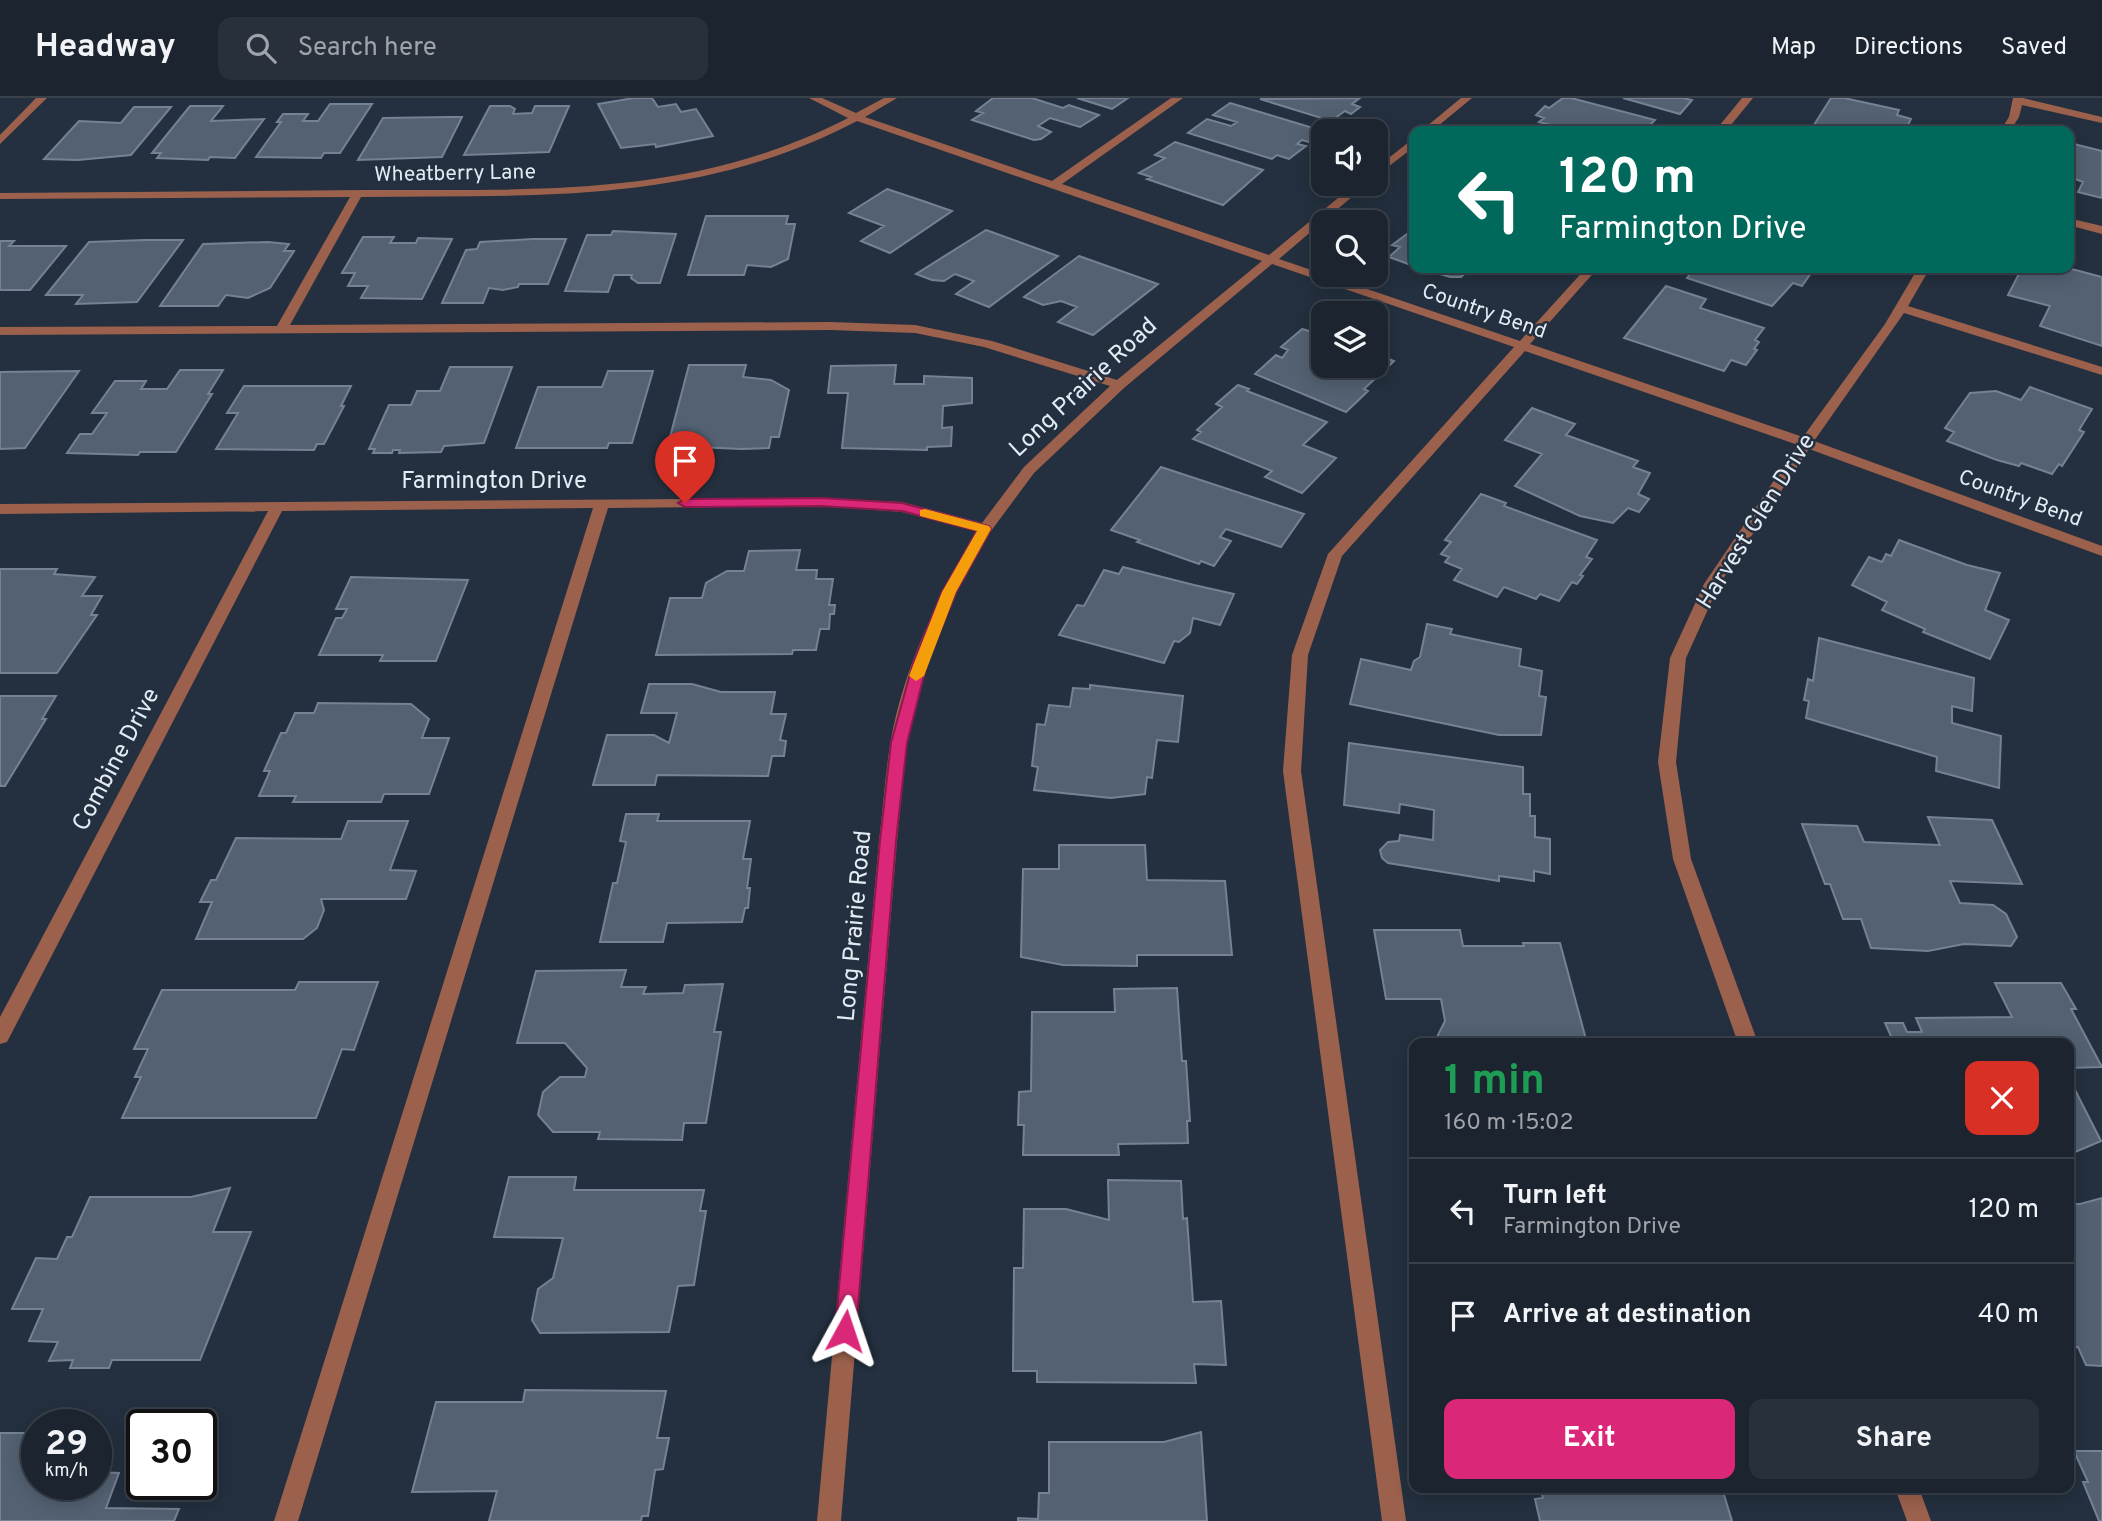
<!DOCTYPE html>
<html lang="en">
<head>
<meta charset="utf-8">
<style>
	:root { --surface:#1b242f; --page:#28303b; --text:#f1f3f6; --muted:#a0a4aa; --line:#39414b; --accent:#db2777 }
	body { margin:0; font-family:Overpass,sans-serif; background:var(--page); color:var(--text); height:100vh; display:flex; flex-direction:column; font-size:26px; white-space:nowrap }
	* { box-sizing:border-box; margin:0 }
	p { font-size:23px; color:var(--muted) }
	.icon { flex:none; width:38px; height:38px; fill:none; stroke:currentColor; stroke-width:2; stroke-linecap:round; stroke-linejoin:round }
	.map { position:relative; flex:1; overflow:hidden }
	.panel { position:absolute; left:1409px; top:940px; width:665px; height:455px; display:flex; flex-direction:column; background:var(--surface); border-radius:14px; box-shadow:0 4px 18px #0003,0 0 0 2px var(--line) }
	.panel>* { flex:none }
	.guide { position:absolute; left:1409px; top:28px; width:665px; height:147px; border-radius:14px; box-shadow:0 4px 18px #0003,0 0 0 2px var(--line); background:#00695c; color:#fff; overflow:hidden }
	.tools { position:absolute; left:1311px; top:21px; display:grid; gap:14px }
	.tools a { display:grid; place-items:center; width:77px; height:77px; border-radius:14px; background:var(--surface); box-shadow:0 4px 18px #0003,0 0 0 2px var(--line); font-size:35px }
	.speed { position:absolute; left:21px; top:1311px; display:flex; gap:14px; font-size:35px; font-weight:700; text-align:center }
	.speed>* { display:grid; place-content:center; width:91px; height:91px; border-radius:50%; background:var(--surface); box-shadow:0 4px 18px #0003,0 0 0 2px var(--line); line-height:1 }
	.speed small { font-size:18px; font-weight:400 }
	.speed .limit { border:4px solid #111; border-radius:10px; background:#fff; color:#111 }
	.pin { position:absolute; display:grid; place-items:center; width:60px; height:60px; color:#fff; margin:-72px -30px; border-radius:50% 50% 50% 0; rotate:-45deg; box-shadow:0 0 7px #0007 }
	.pin .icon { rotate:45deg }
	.me { position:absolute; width:77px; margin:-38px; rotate:5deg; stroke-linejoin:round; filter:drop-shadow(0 0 5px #0008) }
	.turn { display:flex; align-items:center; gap:24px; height:147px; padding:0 35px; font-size:32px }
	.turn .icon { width:91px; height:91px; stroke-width:2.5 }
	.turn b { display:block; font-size:49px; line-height:60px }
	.round { display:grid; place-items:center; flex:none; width:74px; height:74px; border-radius:14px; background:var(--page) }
	.head { display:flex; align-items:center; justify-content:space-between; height:119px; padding:0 35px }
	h1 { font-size:42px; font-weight:700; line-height:52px; color:#1e9e55 }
	.cta { display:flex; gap:14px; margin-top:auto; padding:14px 35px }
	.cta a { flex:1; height:80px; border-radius:14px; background:var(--accent); color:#fff; font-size:28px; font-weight:700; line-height:80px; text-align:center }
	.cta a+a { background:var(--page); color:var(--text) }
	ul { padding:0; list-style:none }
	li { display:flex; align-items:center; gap:21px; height:105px; padding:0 35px; border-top:2px solid var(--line) }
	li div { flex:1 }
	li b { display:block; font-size:26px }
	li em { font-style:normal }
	header { display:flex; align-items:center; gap:42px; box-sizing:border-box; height:98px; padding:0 35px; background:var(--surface); border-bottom:2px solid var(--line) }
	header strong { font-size:33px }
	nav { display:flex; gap:38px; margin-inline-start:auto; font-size:24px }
	.search { width:490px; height:63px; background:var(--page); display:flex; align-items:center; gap:18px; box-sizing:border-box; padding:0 24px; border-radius:14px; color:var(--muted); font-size:26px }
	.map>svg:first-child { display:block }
	.building { fill:#536172; stroke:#748294; stroke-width:2 }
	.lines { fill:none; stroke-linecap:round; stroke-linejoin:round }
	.minor { fill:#9c614c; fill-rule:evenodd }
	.route { fill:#db2777; stroke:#8e194d; stroke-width:2 }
	.slow { fill:#f59e0b }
	.labels { text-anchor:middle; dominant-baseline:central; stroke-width:5; stroke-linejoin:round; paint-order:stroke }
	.far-street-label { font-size:21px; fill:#e3ebf5; stroke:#24303f }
	.street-label { font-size:24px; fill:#e3ebf5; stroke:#24303f }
</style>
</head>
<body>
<header>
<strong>Headway</strong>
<div class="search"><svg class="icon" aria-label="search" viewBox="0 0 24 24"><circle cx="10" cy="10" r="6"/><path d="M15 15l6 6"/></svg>Search here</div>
<nav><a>Map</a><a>Directions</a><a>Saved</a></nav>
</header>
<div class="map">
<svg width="2102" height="1423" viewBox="0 0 2102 1423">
	<rect width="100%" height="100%" fill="#24303f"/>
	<path class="building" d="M634,0H652L658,9L676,6L681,14L696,11L713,38L656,49L655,46L621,50L598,6Z
		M993,0H1032L1063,10L1069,7L1099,17L1080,29L1050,20L1038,28L1051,34L1041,41L1034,42L972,22L983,15L976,13Z
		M1077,0H1128L1112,11Z
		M1360,0L1352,6L1360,9L1351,16L1345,13L1331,23L1260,1Z
		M1563,0H1571L1655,22L1644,33L1613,27L1606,33H1573L1539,24L1544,20L1536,17L1545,8L1549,10Z
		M1623,0H1683L1692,2L1680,16Z
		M1831,0H1844L1899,12L1897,17L1911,21L1905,33H1825L1812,30Z
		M1230,5L1323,33V36L1312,45L1302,42L1297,46L1306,48L1289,61L1277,57L1272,61L1188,35L1207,21L1231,28L1237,24L1213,17Z
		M330,6H372L340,55H324L321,60L256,59L281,24H277L283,16H308L303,23H318Z
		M190,8H223L211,23L264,21L235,60L210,59L208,62L157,60L161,55H152Z
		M490,8H510L515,11L513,16L532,15L535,8H569L549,54L464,57Z
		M134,9H171L131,57L78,62L44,61L79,23L121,25Z
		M450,19H462L442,59L358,62L383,20Z
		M1175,44L1263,72L1223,107L1147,81L1151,79L1139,75L1165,60L1155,57Z
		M2074,46L2102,53V100L2078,94L2083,84L2068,78V58Z
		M887,91L923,103L952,113L890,155L861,143L884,128L849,115Z
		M706,118H788L786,126H795L788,161L771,169L747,167L744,177H688Z
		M1414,131V168L1389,159L1400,149L1392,147Z
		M986,132L1058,158L989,209L956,196L974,183L955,176L944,183L932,182L916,176Z
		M613,133L676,136L660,185H638L631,180L632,177H614L608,194L565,193L587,137H611Z
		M363,139H394L390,145H416L418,140L452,141L422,201L361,200L368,188H348L355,175H342Z
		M533,141H566L548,186H519L518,189L503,192L489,190L483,205H442L466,152L477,151L480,144Z
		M145,142H183L137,204L76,206L83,197H46L89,144Z
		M0,143H14L9,148H66L30,192H0Z
		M268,144L289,146L284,153H294L270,190L248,200L226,197L218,208H160L203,146Z
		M1079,158L1158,186L1093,237L1058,224L1077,209L1061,203L1043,207L1024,199Z
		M1420,170H1471L1461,179H1450Z
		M1695,170H1796L1811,175L1802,188L1793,185L1772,208L1687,180Z
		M2022,170H2068L2102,179V248L2040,228L2050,208L2008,197Z
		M1666,188L1706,201L1700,210L1764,230L1755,242L1759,244L1754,251L1757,252L1746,267L1731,262L1724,273L1624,240Z
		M1302,231L1323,237V268H1376V256L1394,263L1364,291L1368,293L1346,314L1255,276L1276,257L1282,260L1288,252L1281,249Z
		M689,267H746L743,279L771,282L789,292L779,339H771L769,350L742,351L696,349L698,343H669Z
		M896,267L894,286H924V278L972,280V305L943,308L942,330L952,329L951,348L927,349V352L842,350L848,295H828L831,268Z
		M450,269H512L484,345L444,348L441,354L399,355L400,352H393L392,355H373L375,351H369L389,307H411L417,293H440Z
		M180,272H223L208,296H212L176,354H140L138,357L67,355L80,336H92L107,315H92L115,283H146L141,291H167Z
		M79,273L25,350L0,351V274Z
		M608,273H653L632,345H609L607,350H516L538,289H602Z
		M1238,287L1249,291L1247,293L1327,324L1303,347L1336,360L1302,395L1265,379L1272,373L1193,341L1201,334L1197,332L1222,309L1216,306Z
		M244,288H351L341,308H344L324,346H317L314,352L216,351L238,315H227Z
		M2030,289L2092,311L2079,332L2084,334L2062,368L2059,366L2052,376L2021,365L2019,368L1997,362L1947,343L1954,334L1945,330L1970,295L1996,293L2021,302Z
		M1532,310L1575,326L1566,337L1638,363L1633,369L1650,375L1638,396L1649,401L1639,414L1628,410L1613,425L1580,418L1515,388L1542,356L1505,342Z
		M1161,369L1304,416L1281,449L1226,431L1220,439L1231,443L1214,468L1201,463L1199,466L1137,444L1140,442L1111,432Z
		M1481,396L1506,405L1504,408L1597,442L1586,459L1592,461L1580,477L1583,478L1577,486L1572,484L1559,503L1540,496L1536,501L1504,489L1497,499L1454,482L1462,471L1445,464L1449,459L1441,456L1451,444L1445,442Z
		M1899,442L1967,467L2000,475L1985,512L2009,522L1990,561L1923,534L1925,531L1882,512L1887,504L1852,487L1869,459L1882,464L1886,456L1891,458Z
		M800,452L796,472H817L816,481H833L829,507H835L834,516H830L829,531H820L816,552H793L792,556L656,557L670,500H702L706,485L727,473H744L749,453Z
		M1123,469L1194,487L1234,496L1220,527L1193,520L1190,535L1179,544L1174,543L1164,565L1059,537L1077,507L1084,508L1104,472L1119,476Z
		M0,471H57L54,476L95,479L82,498H102L91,517H97L57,575H0Z
		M351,479L468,482L436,563H380L383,557H319L336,520H342L347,511H336Z
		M1427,526L1452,531L1450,536L1521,551L1519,568L1542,573L1539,598L1546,599L1541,637H1499L1350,606L1361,561L1411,572L1414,563L1420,559Z
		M1819,540L1974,580L1972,613L1952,608V625L2001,638L1999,690L1936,673L1937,659L1806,620L1809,603L1804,602L1808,581L1813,583Z
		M649,586H692L721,594H775L771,616H786L780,642L786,643L784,658H772L768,678L657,677L655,687H593L607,637H654L669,645L677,615H641Z
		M1090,587L1183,598L1178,644L1157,642L1152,680L1147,679L1145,696L1111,700L1034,692L1038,669L1032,668L1037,626L1045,627L1049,607L1070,609L1073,590L1090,591Z
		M0,598H56L42,621H46L5,688H0Z
		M318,605L411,606L429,621L422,640H449L429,696H384L381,704H293L296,698H259L270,673H264L281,635H286L295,615H314Z
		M1349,645L1523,669V696H1530V718H1535V739L1550,741V776L1534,773V783L1499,778V783L1388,765L1382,760L1380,752L1388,744L1399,743L1400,737L1433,742L1434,712L1400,706L1399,715L1344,707Z
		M626,716H659L657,723H750L743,761H751L747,790H750L748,810H745L742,824L667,825L663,844H600L613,785H617L626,744L620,743Z
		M1928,719L1992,722L2022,786L1950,783L1960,805L1993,807L2006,816L2017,839L2011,848L1964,846L1928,853L1871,850L1861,821H1843L1830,786H1825L1802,726L1857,728L1864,744L1940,747Z
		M348,723H408L390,772L416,773L406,801H321L324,812L317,830L303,841H196L212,804H200L211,782H216L236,740L341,741Z
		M1059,747H1145L1147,782L1225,783L1232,857H1137V868L1063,867L1021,859L1023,771H1059Z
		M1374,832H1460L1463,848H1524L1523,845H1560L1587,945H1434L1445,923L1441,901H1386Z
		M626,872L621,889H646L643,896L683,895L685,887L723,886L714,934H721L706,1025H684L682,1042L598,1041L600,1034H553L538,1017L543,994L560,979H585L587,970L565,945H517L536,873Z
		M299,884H378L354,952L342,951L316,1020H122L141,979H135L148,951H134L162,892H295Z
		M1995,885H2061L2076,911H2071L2102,969L2068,970V945H1894L1885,925H1903L1907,934H1922L1916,920L2012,919Z
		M1177,890L1182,963H1186L1190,1023H1187L1188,1045L1118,1046L1119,1057H1023L1024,1027H1018L1019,994L1031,993L1032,914H1115L1114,891Z
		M2068,978L2101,1043L2068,1057Z
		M509,1079H576L574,1092H704L700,1113H706L694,1187L678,1188L669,1234L540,1235L532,1222L538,1191L553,1180L563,1140L494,1139Z
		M1108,1082L1181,1083L1183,1121L1187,1120L1193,1204L1221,1203L1226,1267L1194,1266L1196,1285L1037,1284V1273H1013L1014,1170H1023L1024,1111H1066L1109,1122Z
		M230,1090L213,1134H251L200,1262H112L109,1270H70L73,1262L49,1263L58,1244L29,1243L43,1211H12L36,1160L57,1161L67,1139H72L90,1099H191Z
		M2102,1100V1268L2086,1267L2078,1249H2068V1106H2080Z
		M525,1292L666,1293L657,1340H669L663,1371L655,1372L648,1418H642L641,1423H489L497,1393L412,1394L436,1304H523Z
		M1201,1334L1207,1423H1018V1420L1038,1421L1039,1395H1049V1344H1164Z
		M0,1335H37V1386H96V1374L119,1375L106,1410L179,1411L174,1423H0Z
		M2074,1353H2102V1423H2099L2083,1384H2088Z
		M1540,1390H1722L1732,1423H1540L1535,1401L1543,1400Z"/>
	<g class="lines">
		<path class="minor" d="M36,0H47L0,46V37Z
			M809,0H822L856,15L884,0H897L865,19L1052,83L1171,0H1183L1062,86L1269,157L1355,86H1367L1279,161L1520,243L1586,170H1598L1530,246L1803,339L1885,226L1918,170H1930L1908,208L2102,269V277L1904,215L1814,343L2102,448V458L1809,351L1719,487L1686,560L1676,664L1691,761L1758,945H1738L1673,761L1658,664L1670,560L1704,486L1798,347L1525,253L1342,458L1308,557L1301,673L1406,1423H1382L1283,673L1292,557L1328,456L1514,249L1272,166L1124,290L1034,375L991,433L957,494L928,565L907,645L897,743L841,1423H817L879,743C883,711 885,679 890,647C903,570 938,500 976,433L902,414L822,408L608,410L298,1423H274L593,410L282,413L7,944L0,946V919L268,413L0,416V406L822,400L902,404L982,425L1024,369L1110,288L984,249L915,235L830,232L0,237V229L277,228L350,99L0,101V95C122,94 244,93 366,92C537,91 691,101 848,20ZM857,23L1262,163L1117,282L992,243L915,227L830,224L290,227L361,99C536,97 697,107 857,23Z
			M1461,0H1472L1432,33H1421Z
			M1742,0H1753L1726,33H1715Z
			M2013,0H2023L2102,19V25L2022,7L2019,19L2010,33H2000L2009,19Z
			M1414,40V49L1376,78V70Z
			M2068,120L2102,128V136L2068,127Z
			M1895,1390H1919L1931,1423H1907Z"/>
	</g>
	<path class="route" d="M822,400L902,405L989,428L991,431L956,494L927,565L907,645L896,743L856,1233L853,1240L845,1243L838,1240L835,1233L880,743L891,645L913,565L942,494L977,433L902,413L822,408L685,409L678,405L685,401Z"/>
	<path class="slow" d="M925,411L989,428L991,431L956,494L924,578L916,583L909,578L942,494L977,433L920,418V412Z"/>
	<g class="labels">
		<g class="far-street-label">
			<text transform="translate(455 76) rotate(-1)">Wheatberry Lane</text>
			<text transform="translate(1484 214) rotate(19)">Country Bend</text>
			<text transform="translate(2020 401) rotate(20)">Country Bend</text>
		</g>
		<g class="street-label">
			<text transform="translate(1084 290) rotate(-43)">Long Prairie Road</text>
			<text x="494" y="384">Farmington Drive</text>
			<text transform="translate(1757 424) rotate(-58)">Harvest Glen Drive</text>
			<text transform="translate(117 662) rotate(-62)">Combine Drive</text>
			<text transform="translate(856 828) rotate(-85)">Long Prairie Road</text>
		</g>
	</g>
</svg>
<div class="tools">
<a><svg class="icon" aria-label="sound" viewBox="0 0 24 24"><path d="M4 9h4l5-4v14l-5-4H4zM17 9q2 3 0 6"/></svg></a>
<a><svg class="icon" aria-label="search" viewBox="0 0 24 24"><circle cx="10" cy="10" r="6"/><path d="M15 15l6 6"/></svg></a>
<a><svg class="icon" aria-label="layers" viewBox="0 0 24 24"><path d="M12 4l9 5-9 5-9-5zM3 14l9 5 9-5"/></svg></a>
</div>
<div class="speed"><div>29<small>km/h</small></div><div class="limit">30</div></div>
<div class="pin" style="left:685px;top:405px;background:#d93025"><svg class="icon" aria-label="arrive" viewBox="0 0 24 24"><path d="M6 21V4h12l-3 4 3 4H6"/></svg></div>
<svg class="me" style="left:845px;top:1233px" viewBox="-20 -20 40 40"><path d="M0-17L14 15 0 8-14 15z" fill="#db2777" stroke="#fff" stroke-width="4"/></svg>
<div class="guide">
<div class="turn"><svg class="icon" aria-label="left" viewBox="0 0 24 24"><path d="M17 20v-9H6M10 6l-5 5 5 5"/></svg><div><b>120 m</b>Farmington Drive</div></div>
</div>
<section class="panel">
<div class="head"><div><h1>1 min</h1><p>160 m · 15:02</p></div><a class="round" style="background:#d93025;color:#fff"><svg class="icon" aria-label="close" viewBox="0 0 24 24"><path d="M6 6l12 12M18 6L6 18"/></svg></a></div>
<ul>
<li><svg class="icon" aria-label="left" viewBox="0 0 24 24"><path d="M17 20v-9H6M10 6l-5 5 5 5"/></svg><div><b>Turn left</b><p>Farmington Drive</p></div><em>120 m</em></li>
<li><svg class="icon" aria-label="arrive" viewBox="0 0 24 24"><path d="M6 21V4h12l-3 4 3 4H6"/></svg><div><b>Arrive at destination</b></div><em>40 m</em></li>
</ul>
<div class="cta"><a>Exit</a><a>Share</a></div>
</section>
</div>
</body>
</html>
